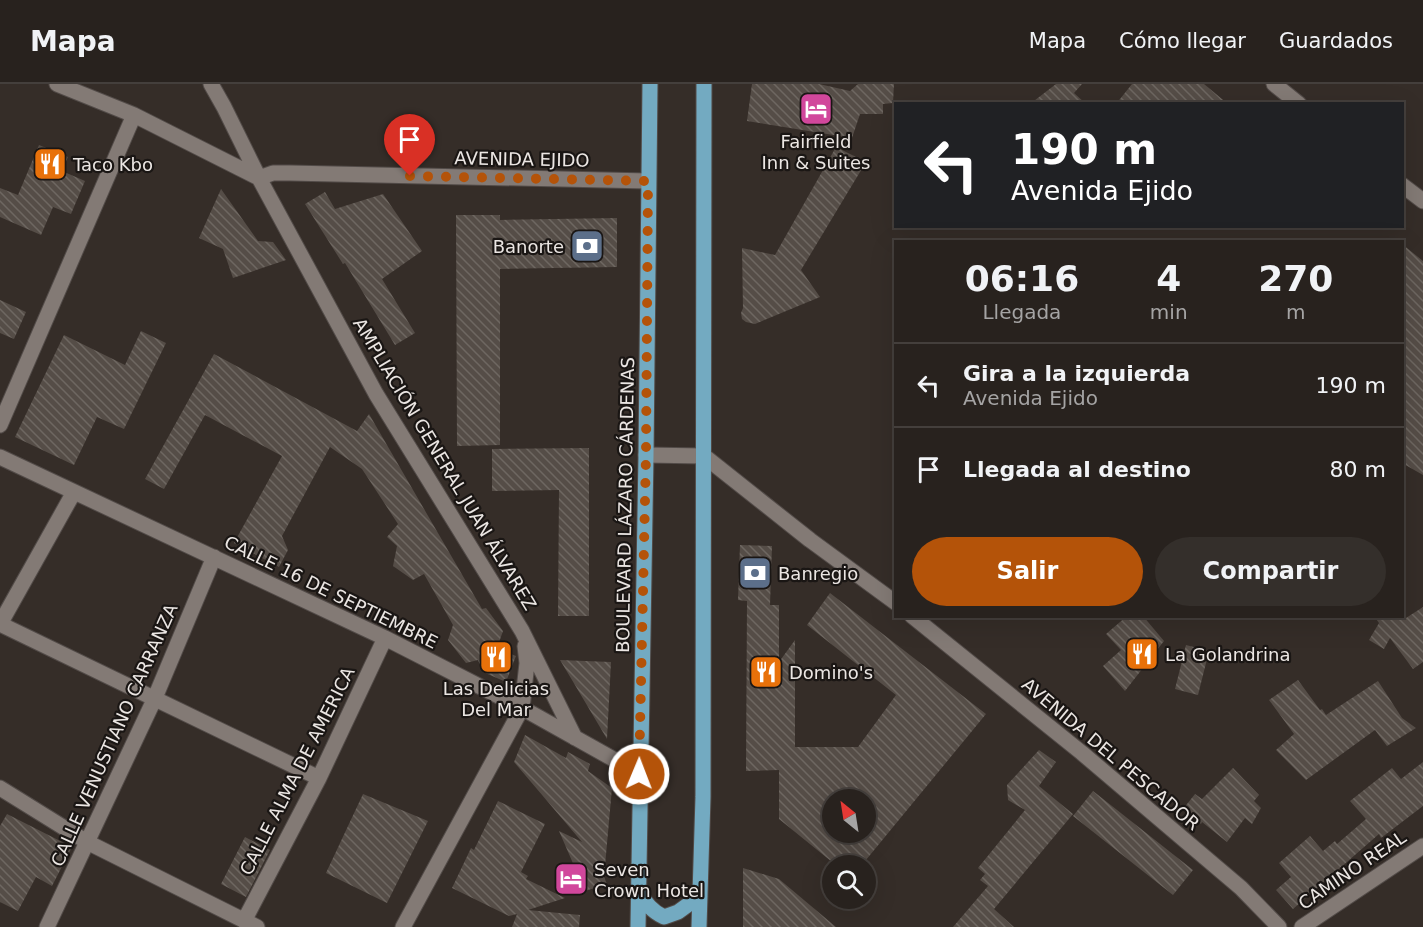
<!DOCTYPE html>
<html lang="es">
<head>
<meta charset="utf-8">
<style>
	:root { --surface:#28221e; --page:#342f2b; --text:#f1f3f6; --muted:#a5a4a4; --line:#443f3c; --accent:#b45309 }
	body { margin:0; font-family:"DejaVu Sans",sans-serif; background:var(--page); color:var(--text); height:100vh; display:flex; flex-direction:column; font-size:22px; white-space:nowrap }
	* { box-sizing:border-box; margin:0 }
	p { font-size:20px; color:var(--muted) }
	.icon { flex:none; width:33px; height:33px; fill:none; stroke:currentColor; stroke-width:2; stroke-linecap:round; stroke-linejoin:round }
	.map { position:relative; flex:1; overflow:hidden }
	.details { position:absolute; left:894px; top:156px; width:510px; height:378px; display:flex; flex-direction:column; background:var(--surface); border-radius:0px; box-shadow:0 6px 24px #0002,0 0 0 2px var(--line) }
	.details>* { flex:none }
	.banner { position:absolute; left:894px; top:18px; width:510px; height:126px; border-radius:0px; box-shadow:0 6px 24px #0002,0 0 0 2px var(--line); background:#202124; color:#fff; overflow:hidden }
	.needle { width:39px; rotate:330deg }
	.buttons { position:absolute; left:822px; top:705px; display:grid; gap:12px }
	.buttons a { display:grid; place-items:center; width:54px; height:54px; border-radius:50%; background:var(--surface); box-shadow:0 6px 24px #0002,0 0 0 2px var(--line); font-size:30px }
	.pin { position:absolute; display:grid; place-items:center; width:51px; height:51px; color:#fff; margin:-62px -26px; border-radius:50% 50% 50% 0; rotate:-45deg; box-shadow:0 0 6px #0007 }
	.pin .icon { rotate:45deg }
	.me { position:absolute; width:66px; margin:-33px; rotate:1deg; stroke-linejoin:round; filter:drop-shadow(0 0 4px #0008) }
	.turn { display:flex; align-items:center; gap:21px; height:126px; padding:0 18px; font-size:27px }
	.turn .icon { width:78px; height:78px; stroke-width:2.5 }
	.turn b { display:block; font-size:42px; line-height:51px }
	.eta { display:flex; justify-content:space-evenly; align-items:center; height:102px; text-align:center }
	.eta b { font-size:36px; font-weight:700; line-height:42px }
	.primary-button { display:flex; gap:12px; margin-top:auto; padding:12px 18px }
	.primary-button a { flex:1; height:69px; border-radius:36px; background:var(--accent); color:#fff; font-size:24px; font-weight:700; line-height:69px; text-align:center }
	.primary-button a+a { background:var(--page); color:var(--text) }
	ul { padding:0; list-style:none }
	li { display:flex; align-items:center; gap:18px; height:84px; padding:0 18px; border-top:2px solid var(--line) }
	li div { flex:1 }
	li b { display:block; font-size:22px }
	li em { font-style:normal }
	header { display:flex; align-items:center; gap:36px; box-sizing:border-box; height:84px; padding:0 30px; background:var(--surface); border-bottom:2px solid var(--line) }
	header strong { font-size:28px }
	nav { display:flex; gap:33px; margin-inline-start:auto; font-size:21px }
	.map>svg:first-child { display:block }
	.building { fill:url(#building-back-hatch); fill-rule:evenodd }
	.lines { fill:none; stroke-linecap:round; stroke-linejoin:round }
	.minor-casing { stroke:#524b48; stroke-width:17 }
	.major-casing { stroke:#524b48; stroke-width:17 }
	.minor { stroke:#837a75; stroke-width:15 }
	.major { stroke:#73aac1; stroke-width:15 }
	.route { stroke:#b45309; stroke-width:10; stroke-dasharray:0 18 }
	.labels { text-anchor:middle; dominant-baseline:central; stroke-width:4.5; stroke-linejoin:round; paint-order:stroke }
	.poi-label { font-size:18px; fill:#ebe6e3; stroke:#1a1614; text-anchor:start }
	.street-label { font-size:18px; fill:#ebe6e3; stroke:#1a1614 }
</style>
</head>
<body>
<header>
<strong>Mapa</strong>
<nav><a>Mapa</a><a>Cómo llegar</a><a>Guardados</a></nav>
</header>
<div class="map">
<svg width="1423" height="843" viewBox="0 0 1423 843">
	<defs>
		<pattern id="building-back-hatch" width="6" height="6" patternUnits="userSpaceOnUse" patternTransform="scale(1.5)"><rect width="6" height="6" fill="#554d47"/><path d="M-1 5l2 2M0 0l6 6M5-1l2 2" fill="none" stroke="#6e6761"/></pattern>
	</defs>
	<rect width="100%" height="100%" fill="#352d28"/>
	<path class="building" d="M752,0H819L850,7L858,0H894L893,19L883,20V30H860L852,54L747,37Z
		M1056,0H1082L1074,9L1086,20H1030Z
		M1132,0H1204L1228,20H1116Z
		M39,61L68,73L62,87L85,97L71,130L53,123L41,151L0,133V104L18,111Z
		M836,63L866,78L801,186L820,213L755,240L746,238L742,235L741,229L743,224L742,164L775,171Z
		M221,105L258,157L273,158L286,176L233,194L223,165L199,154Z
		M325,108L335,125L383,110L422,167L382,195L415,249L395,261L345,179L343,180L305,120Z
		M456,131H500V136L617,134V183L500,185V361L457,362Z
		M1402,160L1423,177V391L1402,379Z
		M0,216L26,228L14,255L0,249Z
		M141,247L166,259L124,345L97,333L74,381L15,353L64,251L125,281Z
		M214,270L357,347L369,330L482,525L486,524L503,547L497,564L516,572L506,598L483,588L478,576L466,579L448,556L453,541L424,490L413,496L393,482L397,462L387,453L398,440L362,385L330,363L282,452L288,466L279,483L234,459L282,372L205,331L164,405L145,395Z
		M589,364V532H558L559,406L492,407V365Z
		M740,461L772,462L770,521H779V578L795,556V663H858L896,611L807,541L830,509L986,630L861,782H837L779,735V686L746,687L747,517L738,516ZM832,716H866V748H832Z
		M1423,523V578L1413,585L1390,554L1384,565L1369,556L1379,539L1374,532L1406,534Z
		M1127,532H1143L1164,557L1125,607L1103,582L1121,566L1106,550Z
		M1186,561L1209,567L1198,611L1175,605Z
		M560,576L611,578L607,655L572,596Z
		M1298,596L1320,626L1322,625L1326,631L1378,597L1402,634L1416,644L1387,662L1375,646L1306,696L1276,666L1294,650L1269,616Z
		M525,651L566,674L568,668L590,680L588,687L612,704L604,793L607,800L585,807L559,747L582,758L514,678Z
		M1039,666L1056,678L1039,702L1073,730L994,825L1014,843H953L988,802L980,796L985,790L978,784L1025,726L1008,716L1007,701Z
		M1423,678V722L1381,754L1379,750L1293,825L1276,806L1291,793L1279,779L1310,752L1323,767L1335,757L1337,760L1366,735L1350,717L1392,684L1401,695Z
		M1233,684L1259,711L1254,717L1261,724L1252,740L1245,734L1227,758L1202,738L1201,740L1183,725L1195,710L1202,715Z
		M1093,707L1193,786L1173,811L1073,732Z
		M363,710L428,737L387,819L326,789Z
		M498,717L545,740L521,788L528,792L526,795L565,814L528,826L580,831L579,843H512L517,830L509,832L452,804L471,764L474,766Z
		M7,730L72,763L52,802L36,793L18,827L0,818V742Z
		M245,753L270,766L246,813L221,800Z
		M743,784L779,795L836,843H743Z"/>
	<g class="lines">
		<defs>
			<path id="minor" d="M57,0L134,31L259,94L273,89H290L648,97
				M211,0L224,23L259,94L376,310L522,547L575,654
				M1274,0L1299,20
				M1402,101L1423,117
				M0,341L134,31
				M646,371L704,372L810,456L896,519
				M0,373L385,554L522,624L640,690
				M912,532L1082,669L1241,804L1279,843
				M0,540L319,694
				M0,540L74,408
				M0,704L87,758L257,843
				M244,837L319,694L385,554
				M47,843L154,616L214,473
				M403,843L522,624L527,579L525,562
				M1302,843L1423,762"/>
			<path id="major" d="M638,807C646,819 651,827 664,833L678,828L700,812
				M638,843L646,371L650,0
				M699,843L703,713L704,0"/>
		</defs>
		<use href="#minor" class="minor-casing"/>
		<use href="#major" class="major-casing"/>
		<use href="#minor" class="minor"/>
		<use href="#major" class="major"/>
	</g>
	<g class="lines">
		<path class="route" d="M410,92L648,97L646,371L639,690"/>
	</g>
	<defs>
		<symbol id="hotel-square" viewBox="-11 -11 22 22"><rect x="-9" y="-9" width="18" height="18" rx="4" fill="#d1479c" stroke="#1a1614"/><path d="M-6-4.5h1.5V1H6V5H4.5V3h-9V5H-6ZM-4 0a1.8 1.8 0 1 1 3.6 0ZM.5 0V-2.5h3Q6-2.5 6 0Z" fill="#fff"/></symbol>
		<symbol id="restaurant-square" viewBox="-11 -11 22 22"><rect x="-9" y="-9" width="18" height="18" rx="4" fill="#e8710a" stroke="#1a1614"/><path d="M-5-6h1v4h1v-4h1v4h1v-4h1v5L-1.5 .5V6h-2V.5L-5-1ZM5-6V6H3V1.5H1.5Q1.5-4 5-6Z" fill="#fff"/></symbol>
		<symbol id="bank-square" viewBox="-11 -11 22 22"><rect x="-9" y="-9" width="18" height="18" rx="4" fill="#5c6f8a" stroke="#1a1614"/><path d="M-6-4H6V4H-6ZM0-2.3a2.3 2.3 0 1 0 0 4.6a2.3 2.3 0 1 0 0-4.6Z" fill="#fff"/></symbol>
	</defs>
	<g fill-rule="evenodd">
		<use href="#hotel-square" x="797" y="6" width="38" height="38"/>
		<use href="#restaurant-square" x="31" y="61" width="38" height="38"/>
		<use href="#bank-square" x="568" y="143" width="38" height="38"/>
		<use href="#bank-square" x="736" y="470" width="38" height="38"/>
		<use href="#restaurant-square" x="1123" y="551" width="38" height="38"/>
		<use href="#restaurant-square" x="477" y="554" width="38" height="38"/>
		<use href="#restaurant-square" x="747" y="569" width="38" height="38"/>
		<use href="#hotel-square" x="552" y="776" width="38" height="38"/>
	</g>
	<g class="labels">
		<g class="poi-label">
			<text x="816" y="57" text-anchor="middle">Fairfield<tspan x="816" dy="21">Inn &amp; Suites</tspan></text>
			<text x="73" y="80">Taco Kbo</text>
			<text x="564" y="162" text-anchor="end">Banorte</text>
			<text x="778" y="489">Banregio</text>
			<text x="1165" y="570">La Golandrina</text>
			<text x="789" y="588">Domino's</text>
			<text x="496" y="604" text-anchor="middle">Las Delicias<tspan x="496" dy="21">Del Mar</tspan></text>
			<text x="594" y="785">Seven<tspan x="594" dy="21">Crown Hotel</tspan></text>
		</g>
		<g class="street-label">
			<text transform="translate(522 75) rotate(1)">AVENIDA EJIDO</text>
			<text transform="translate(445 380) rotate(59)">AMPLIACIÓN GENERAL JUAN ÁLVAREZ</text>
			<text transform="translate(625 421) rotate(-89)">BOULEVARD LÁZARO CÁRDENAS</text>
			<text transform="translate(331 508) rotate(26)">CALLE 16 DE SEPTIEMBRE</text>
			<text transform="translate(114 651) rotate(-66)">CALLE VENUSTIANO CARRANZA</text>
			<text transform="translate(1111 670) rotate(40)">AVENIDA DEL PESCADOR</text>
			<text transform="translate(297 687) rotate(-63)">CALLE ALMA DE AMERICA</text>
			<text transform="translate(1352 786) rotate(-34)">CAMINO REAL</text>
		</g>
	</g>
</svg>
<div class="buttons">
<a><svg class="needle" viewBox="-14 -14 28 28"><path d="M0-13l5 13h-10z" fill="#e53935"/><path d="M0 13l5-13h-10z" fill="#a5a4a4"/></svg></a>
<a><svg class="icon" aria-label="search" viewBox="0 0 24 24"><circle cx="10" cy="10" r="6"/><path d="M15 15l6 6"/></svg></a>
</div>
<div class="pin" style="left:410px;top:92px;background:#d93025"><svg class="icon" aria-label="arrive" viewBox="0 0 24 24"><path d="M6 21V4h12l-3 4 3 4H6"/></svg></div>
<svg class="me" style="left:639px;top:690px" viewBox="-20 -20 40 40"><circle r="17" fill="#b45309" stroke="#fff" stroke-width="3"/><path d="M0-11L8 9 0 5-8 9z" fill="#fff"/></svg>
<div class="banner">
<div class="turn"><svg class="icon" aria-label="left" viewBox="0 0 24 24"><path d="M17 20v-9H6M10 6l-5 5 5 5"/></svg><div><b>190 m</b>Avenida Ejido</div></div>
</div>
<section class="details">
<div class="eta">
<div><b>06:16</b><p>Llegada</p></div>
<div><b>4</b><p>min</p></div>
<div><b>270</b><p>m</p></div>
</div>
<ul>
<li><svg class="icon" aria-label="left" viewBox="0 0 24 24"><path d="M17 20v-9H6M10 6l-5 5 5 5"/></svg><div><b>Gira a la izquierda</b><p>Avenida Ejido</p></div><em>190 m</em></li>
<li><svg class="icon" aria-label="arrive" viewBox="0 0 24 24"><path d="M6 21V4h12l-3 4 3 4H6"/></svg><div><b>Llegada al destino</b></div><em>80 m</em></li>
</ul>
<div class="primary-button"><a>Salir</a><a>Compartir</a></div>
</section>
</div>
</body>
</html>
